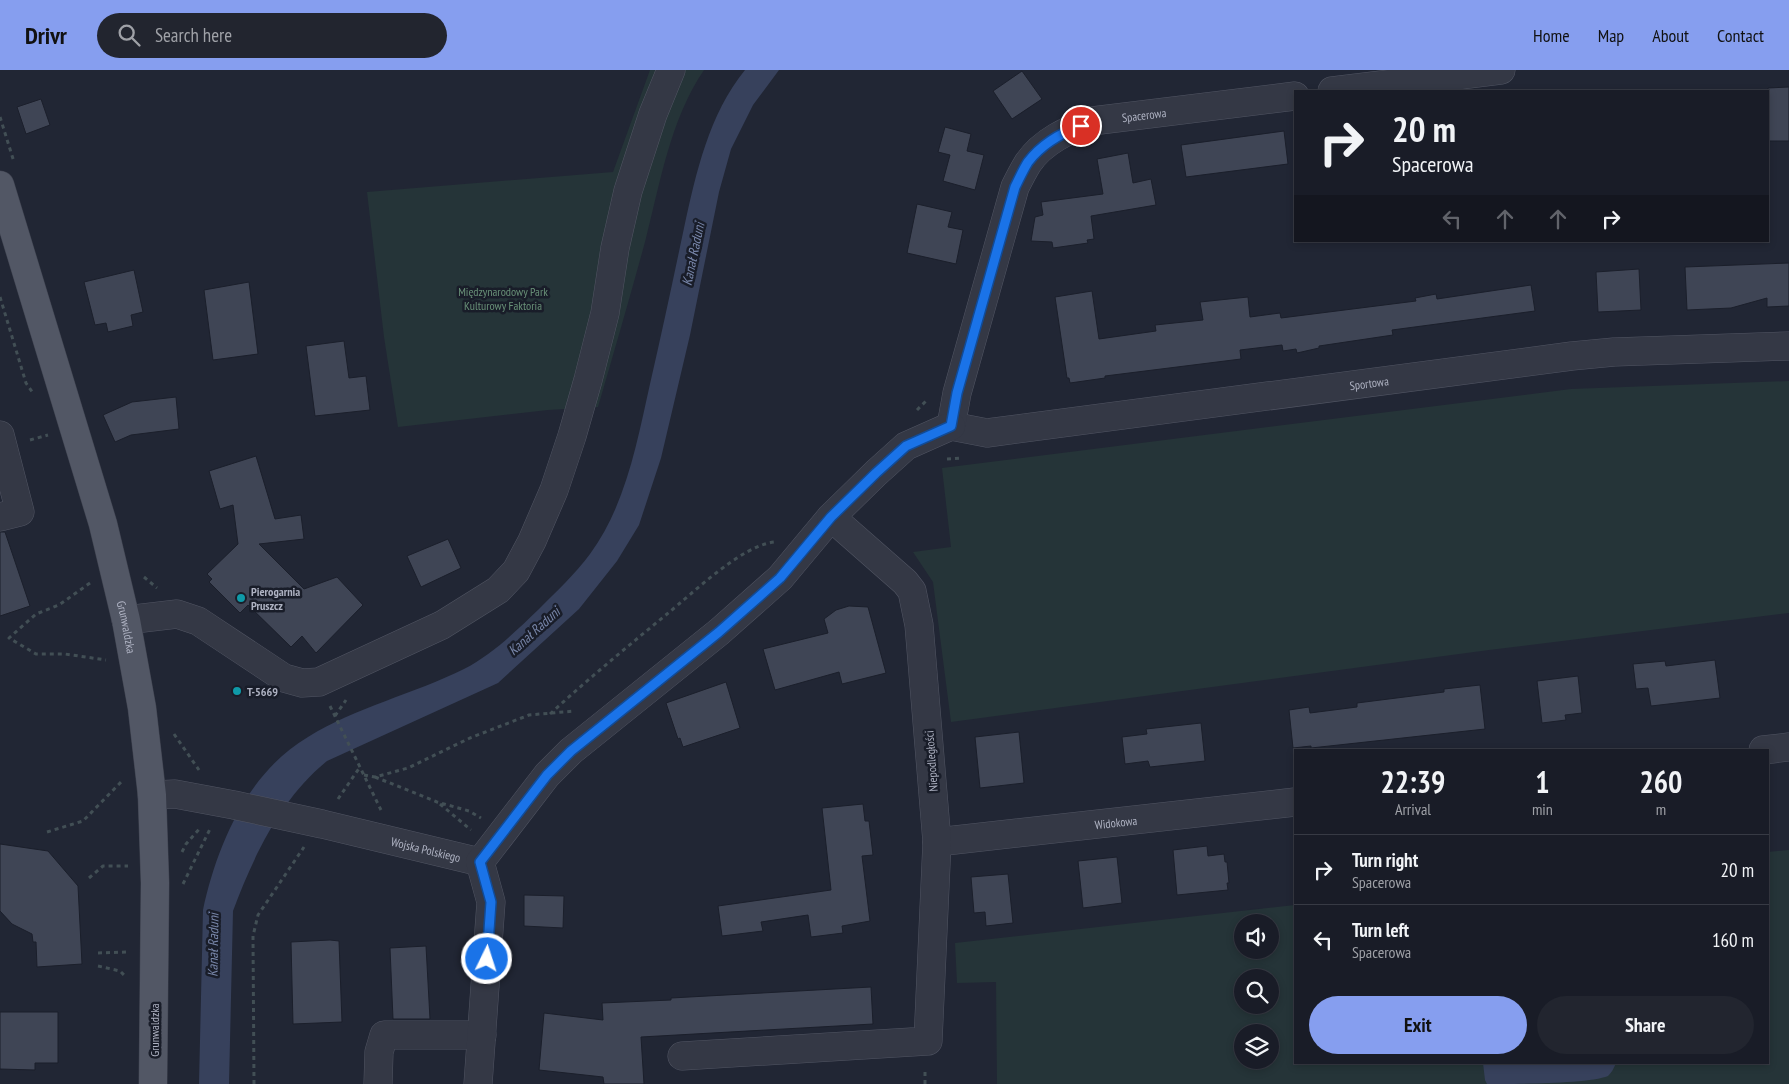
<!DOCTYPE html>
<html lang="en">
<head>
<meta charset="utf-8">
<style>
	:root { --surface:#191c27; --page:#22252f; --text:#f1f3f6; --muted:#9fa1a7; --line:#373a44; --accent:#869eef }
	body { margin:0; font-family:"PT Sans Narrow",sans-serif; background:var(--page); color:var(--text); height:100vh; display:flex; flex-direction:column; font-size:19px; white-space:nowrap }
	* { box-sizing:border-box; margin:0 }
	p { font-size:16px; color:var(--muted) }
	.icon { flex:none; width:28px; height:28px; fill:none; stroke:currentColor; stroke-width:2; stroke-linecap:round; stroke-linejoin:round }
	.map { position:relative; flex:1; overflow:hidden }
	.panel { position:absolute; left:1294px; top:679px; width:475px; height:315px; display:flex; flex-direction:column; background:var(--surface); border-radius:0px; box-shadow:0 2px 8px #0003,0 0 0 1px var(--line) }
	.panel>* { flex:none }
	.top-card { position:absolute; left:1294px; top:20px; width:475px; height:152px; border-radius:0px; box-shadow:0 2px 8px #0003,0 0 0 1px var(--line); background:#191c27; color:var(--text); overflow:hidden }
	.controls { position:absolute; left:1234px; top:844px; display:grid; gap:10px }
	.controls a { display:grid; place-items:center; width:45px; height:45px; border-radius:50%; background:var(--surface); box-shadow:0 2px 8px #0003,0 0 0 1px var(--line); font-size:25px }
	.pin { position:absolute; display:grid; place-items:center; width:42px; height:42px; color:#fff; margin:-21px; border:2px solid #fff; border-radius:50%; box-shadow:0 1px 5px #0007 }
	.me { position:absolute; width:55px; margin:-28px; rotate:4deg; stroke-linejoin:round; filter:drop-shadow(0 0 4px #0008) }
	.turn { display:flex; align-items:center; gap:18px; height:105px; padding:0 15px; font-size:22px }
	.turn .icon { width:65px; height:65px; stroke-width:2.5 }
	.turn b { display:block; font-size:35px; line-height:42px }
	.lanes { display:flex; align-items:center; height:48px; padding:0 15px; background:#0003; justify-content:center; gap:25px; direction:ltr }
	.lanes .off { opacity:.35 }
	.eta { display:flex; justify-content:space-evenly; align-items:center; height:85px; text-align:center }
	.eta b { font-size:30px; font-weight:800; line-height:35px }
	.button { display:flex; gap:10px; margin-top:auto; padding:10px 15px }
	.button a { flex:1; height:58px; border-radius:30px; background:var(--accent); color:#111; font-size:20px; font-weight:800; line-height:58px; text-align:center }
	.button a+a { background:var(--page); color:var(--text) }
	ul { padding:0; list-style:none }
	li { display:flex; align-items:center; gap:15px; height:70px; padding:0 15px; border-top:1px solid var(--line) }
	li div { flex:1 }
	li b { display:block; font-size:19px }
	li em { font-style:normal }
	header { display:flex; align-items:center; gap:30px; box-sizing:border-box; height:70px; padding:0 25px; background:var(--accent); color:#111 }
	header strong { font-size:24px }
	nav { display:flex; gap:28px; margin-inline-start:auto; font-size:18px }
	.search { width:350px; height:45px; background:var(--page); display:flex; align-items:center; gap:12px; box-sizing:border-box; padding:0 18px; border-radius:28px; color:var(--muted); font-size:19px }
	.map>svg:first-child { display:block }
	.green { fill:#253438; fill-rule:evenodd }
	.water { fill:#37415c }
	.building { fill:#3f4555; stroke:#1b1f2b }
	.lines { fill:none; stroke-linecap:round; stroke-linejoin:round }
	.minor-casing { stroke:#515563; stroke-width:29 }
	.major-casing { stroke:#3d414e; stroke-width:29 }
	.path { stroke:#424f55; stroke-width:3; stroke-dasharray:4 4; stroke-linecap:butt }
	.minor { stroke:#343845; stroke-width:28 }
	.major { stroke:#525765; stroke-width:28 }
	.route-casing { stroke:#114b97; stroke-width:12 }
	.route { stroke:#1a73e8; stroke-width:9 }
	.culture-dot { fill:#0f9aa8; stroke:#191d29; stroke-width:2 }
	.labels { text-anchor:middle; dominant-baseline:central; stroke-width:5; stroke-linejoin:round; paint-order:stroke }
	.street-label { font-size:12px; fill:#aeb2c2; stroke:#191d29 }
	.park-label { font-size:12px; fill:#689077; stroke:#191d29 }
	.poi-label { font-size:12px; font-weight:bold; fill:#aeb2c2; stroke:#191d29; text-anchor:start }
	.water-label { font-size:14px; font-style:italic; fill:#7886a9; stroke:#191d29 }
</style>
</head>
<body>
<header>
<strong>Drivr</strong>
<div class="search"><svg class="icon" aria-label="search" viewBox="0 0 24 24"><circle cx="10" cy="10" r="6"/><path d="M15 15l6 6"/></svg>Search here</div>
<nav><a>Home</a><a>Map</a><a>About</a><a>Contact</a></nav>
</header>
<div class="map">
<svg width="1789" height="1014" viewBox="0 0 1789 1014">
	<rect width="100%" height="100%" fill="#212634"/>
	<path class="green" d="M650,0H704C670,50 660,114 645,172C630,227 614,282 598,337L548,340L398,357L384,267L367,122L613,102Z
		M1789,311V543L1489,580L951,652L933,512L913,482L951,477L942,398L1571,319Z
		M1789,780V1014H997L996,912L957,913L955,873L1295,835V992H1768V782ZM1242,852H1270V880H1242ZM1242,908H1270V935H1242ZM1242,962H1270V990H1242Z"/>
	<path class="water" d="M745,0H779L753,35L731,79L719,122L690,265L661,388L639,455L617,491L579,539L498,613L327,691C281,728 253,787 233,841L229,1014H199L203,840C217,775 248,702 308,667C356,637 414,624 464,599C493,584 516,561 539,539C556,522 575,504 590,484C626,435 637,372 650,314C662,262 673,210 684,158C696,103 709,44 745,0Z
		M1483,993V992L1616,993C1614,998 1612,1002 1608,1006C1589,1014 1513,1014 1487,1014L1485,1010Z"/>
	<path class="building" d="M1022,1L1042,29L1012,49L993,21Z
		M1789,17V71H1768V18Z
		M41,29L50,55L26,64L17,37Z
		M945,57L971,64L967,81L984,85L975,120L943,111L950,85L938,82Z
		M1284,61L1288,94L1186,107L1181,75Z
		M1128,83L1133,113L1151,109L1156,135L1091,146L1094,169L1087,170L1088,173L1053,178L1052,172L1031,171L1035,147L1043,145L1041,132L1103,124L1097,89Z
		M917,134L952,142L948,157L963,160L956,194L907,183Z
		M1789,193V236L1767,237V228L1731,238L1687,240L1685,197Z
		M1639,199L1641,240L1598,242L1596,202Z
		M134,200L143,242L131,245L133,256L108,262L106,253L95,255L84,212Z
		M249,212L258,284L213,290L204,220Z
		M1531,215L1535,241L1392,260L1393,265L1319,276V278L1297,283L1296,279L1283,281L1282,275L1240,280L1241,289L1105,306V308L1070,313L1069,308H1067L1055,227L1092,221L1099,269L1156,261L1155,255L1203,250L1200,232L1248,227L1250,247L1280,243L1281,248L1416,231L1415,228L1436,224L1437,229Z
		M344,271L349,308L366,306L370,340L315,346L306,276Z
		M176,327L179,359L131,365L115,372L103,345L132,332Z
		M256,386L275,449L301,445L304,469L259,474L304,519L337,507L363,535L316,583L302,566L291,577L248,535L240,543L209,512L212,509L207,504L238,474L233,435L220,439L209,401Z
		M0,462H5L30,536L0,546Z
		M448,469L461,498L421,517L407,486Z
		M849,536L868,537L886,603L842,614L839,602L775,620L763,579L828,563L824,549L836,540Z
		M1715,590L1720,628L1651,636L1648,618L1636,619L1633,594L1665,591L1666,596Z
		M1578,606L1582,643L1565,645L1566,650L1542,653L1537,611Z
		M726,612L740,658L683,677L680,668L678,669L666,633Z
		M1480,615L1485,659L1311,678V676L1293,678L1289,640L1309,637L1310,643L1357,637V633L1444,622V619Z
		M1201,653L1205,691L1150,697L1148,691L1125,694L1122,667L1147,664L1146,659Z
		M1019,662L1024,713L980,718L975,667Z
		M863,734L865,751H869L873,785L862,786L870,851L842,856L843,863L811,867L808,845L761,852L763,861L722,866L718,836L831,820L822,738Z
		M0,774L48,781L78,816L82,894L37,897L36,872H33L32,864L12,854L0,841Z
		M1207,776L1208,786L1224,784L1225,792H1227L1229,813H1227L1228,820L1177,825L1173,780Z
		M1117,787L1122,833L1083,838L1078,791Z
		M1008,804L1013,853L986,856L985,842L974,843L971,807Z
		M524,825L564,826L563,858L524,856Z
		M330,870L339,871L342,952L293,954L291,872Z
		M426,876L430,949H393L390,878Z
		M871,917L873,954L641,967L644,1014H604L603,1007L539,1000L544,943L603,950L602,933L671,930V928Z
		M0,942H58V993H35V1000L0,999Z"/>
	<g class="lines">
		<defs>
			<g id="minor">
				<path d="M1332,21L1501,0"/>
				<path id="s1" d="M951,356L987,363L1572,286L1614,282L1789,276"/>
				<path id="s2" d="M951,356L957,323L1015,117C1019,109 1023,101 1028,93C1043,71 1068,60 1092,51L1295,26"/>
				<path d="M0,365L20,442L0,447"/>
				<path d="M126,550L177,544L198,551L284,608L302,613L319,612L442,555L498,520L516,501L532,471L554,420L572,366L588,310L605,243L615,178L628,121L653,44L671,0"/>
				<path d="M1763,680L1789,677"/>
				<path id="s3" d="M152,725L175,724L234,735L322,754L480,792"/>
				<path id="s4" d="M937,772L1295,732"/>
				<path d="M480,792L547,705L571,681L719,562L780,508L831,447L876,403L906,376L951,356"/>
				<path d="M682,986L928,971L937,772L919,555L912,521L905,512L831,447"/>
				<path d="M378,1014L379,982L384,965H482"/>
				<path d="M478,1014L491,832L480,792"/>
			</g>
			<g id="major">
				<path id="s5" d="M0,115L103,454L126,550L142,638L152,725L155,813L153,1014"/>
			</g>
		</defs>
		<use href="#minor" class="minor-casing"/>
		<use href="#major" class="major-casing"/>
		<path class="path" d="M0,47L14,92
			M0,227L26,313L33,323
			M917,340L927,330
			M30,370L48,365
			M947,389L961,388
			M144,507L157,518
			M90,513L59,535L36,544L9,568L36,584H65L106,590
			M330,636L381,740
			M550,644C588,609 627,577 667,544C693,523 741,476 774,472
			M335,646L346,630
			M174,664L199,700
			M364,705L375,707L408,698L470,668L529,645L575,641
			M375,707L437,732L469,741L481,748
			M338,729L360,697
			M440,734L471,760
			M47,762L83,751L122,711
			M182,782L186,774L201,757
			M89,808L103,796H128
			M183,814L210,759
			M98,883L129,882
			M98,896L120,901L126,907
			M254,1014L253,866L258,845L304,777
			M925,1014V999"/>
		<use href="#minor" class="minor"/>
		<use href="#major" class="major"/>
	</g>
	<g class="lines">
		<defs>
			<path id="route" d="M487,889L491,832L480,792L547,705L571,681L719,562L780,508L831,447L876,403L906,376L951,356L957,323L1015,117C1019,109 1023,100 1028,92C1041,75 1061,63 1081,56"/>
		</defs>
		<use href="#route" class="route-casing"/>
		<use href="#route" class="route"/>
	</g>
	<g class="culture-dot">
		<circle cx="241" cy="528" r="5"/>
		<circle cx="237" cy="621" r="5"/>
	</g>
	<g class="labels">
		<g class="street-label">
			<text stroke="none"><textPath href="#s2" startOffset="405">Spacerowa</textPath></text>
			<text stroke="none"><textPath href="#s1" startOffset="422">Sportowa</textPath></text>
			<text stroke="none"><textPath href="#s5" startOffset="460">Grunwaldzka</textPath></text>
			<text transform="translate(931 691) rotate(-94)">Niepodległości</text>
			<text stroke="none"><textPath href="#s4" startOffset="180">Widokowa</textPath></text>
			<text stroke="none"><textPath href="#s3" startOffset="280">Wojska Polskiego</textPath></text>
			<text transform="translate(154 960) rotate(-90)">Grunwaldzka</text>
		</g>
		<g class="park-label">
			<text x="503" y="221">Międzynarodowy Park<tspan x="503" dy="14">Kulturowy Faktoria</tspan></text>
		</g>
		<g class="poi-label">
			<text x="251" y="521">Pierogarnia<tspan x="251" dy="14">Pruszcz</tspan></text>
			<text x="247" y="621">T-5669</text>
		</g>
		<g class="water-label">
			<text transform="translate(693 184) rotate(-78)">Kanał Raduni</text>
			<text transform="translate(534 561) rotate(-42)">Kanał Raduni</text>
			<text transform="translate(213 875) rotate(-89)">Kanał Raduni</text>
		</g>
	</g>
</svg>
<div class="controls">
<a><svg class="icon" aria-label="sound" viewBox="0 0 24 24"><path d="M4 9h4l5-4v14l-5-4H4zM17 9q2 3 0 6"/></svg></a>
<a><svg class="icon" aria-label="search" viewBox="0 0 24 24"><circle cx="10" cy="10" r="6"/><path d="M15 15l6 6"/></svg></a>
<a><svg class="icon" aria-label="layers" viewBox="0 0 24 24"><path d="M12 4l9 5-9 5-9-5zM3 14l9 5 9-5"/></svg></a>
</div>
<div class="pin" style="left:1081px;top:56px;background:#d93025"><svg class="icon" aria-label="arrive" viewBox="0 0 24 24"><path d="M6 21V4h12l-3 4 3 4H6"/></svg></div>
<svg class="me" style="left:487px;top:889px" viewBox="-20 -20 40 40"><circle r="17" fill="#1a73e8" stroke="#fff" stroke-width="3"/><path d="M0-11L8 9 0 5-8 9z" fill="#fff"/></svg>
<div class="top-card">
<div class="turn"><svg class="icon" aria-label="right" viewBox="0 0 24 24"><path d="M7 20v-9h11M14 6l5 5-5 5"/></svg><div><b>20 m</b>Spacerowa</div></div>
<div class="lanes"><svg class="icon off" aria-label="left" viewBox="0 0 24 24"><path d="M17 20v-9H6M10 6l-5 5 5 5"/></svg><svg class="icon off" aria-label="ahead" viewBox="0 0 24 24"><path d="M12 20V5M6 11l6-6 6 6"/></svg><svg class="icon off" aria-label="ahead" viewBox="0 0 24 24"><path d="M12 20V5M6 11l6-6 6 6"/></svg><svg class="icon" aria-label="right" viewBox="0 0 24 24"><path d="M7 20v-9h11M14 6l5 5-5 5"/></svg></div>
</div>
<section class="panel">
<div class="eta">
<div><b>22:39</b><p>Arrival</p></div>
<div><b>1</b><p>min</p></div>
<div><b>260</b><p>m</p></div>
</div>
<ul>
<li><svg class="icon" aria-label="right" viewBox="0 0 24 24"><path d="M7 20v-9h11M14 6l5 5-5 5"/></svg><div><b>Turn right</b><p>Spacerowa</p></div><em>20 m</em></li>
<li><svg class="icon" aria-label="left" viewBox="0 0 24 24"><path d="M17 20v-9H6M10 6l-5 5 5 5"/></svg><div><b>Turn left</b><p>Spacerowa</p></div><em>160 m</em></li>
</ul>
<div class="button"><a>Exit</a><a>Share</a></div>
</section>
</div>
</body>
</html>
